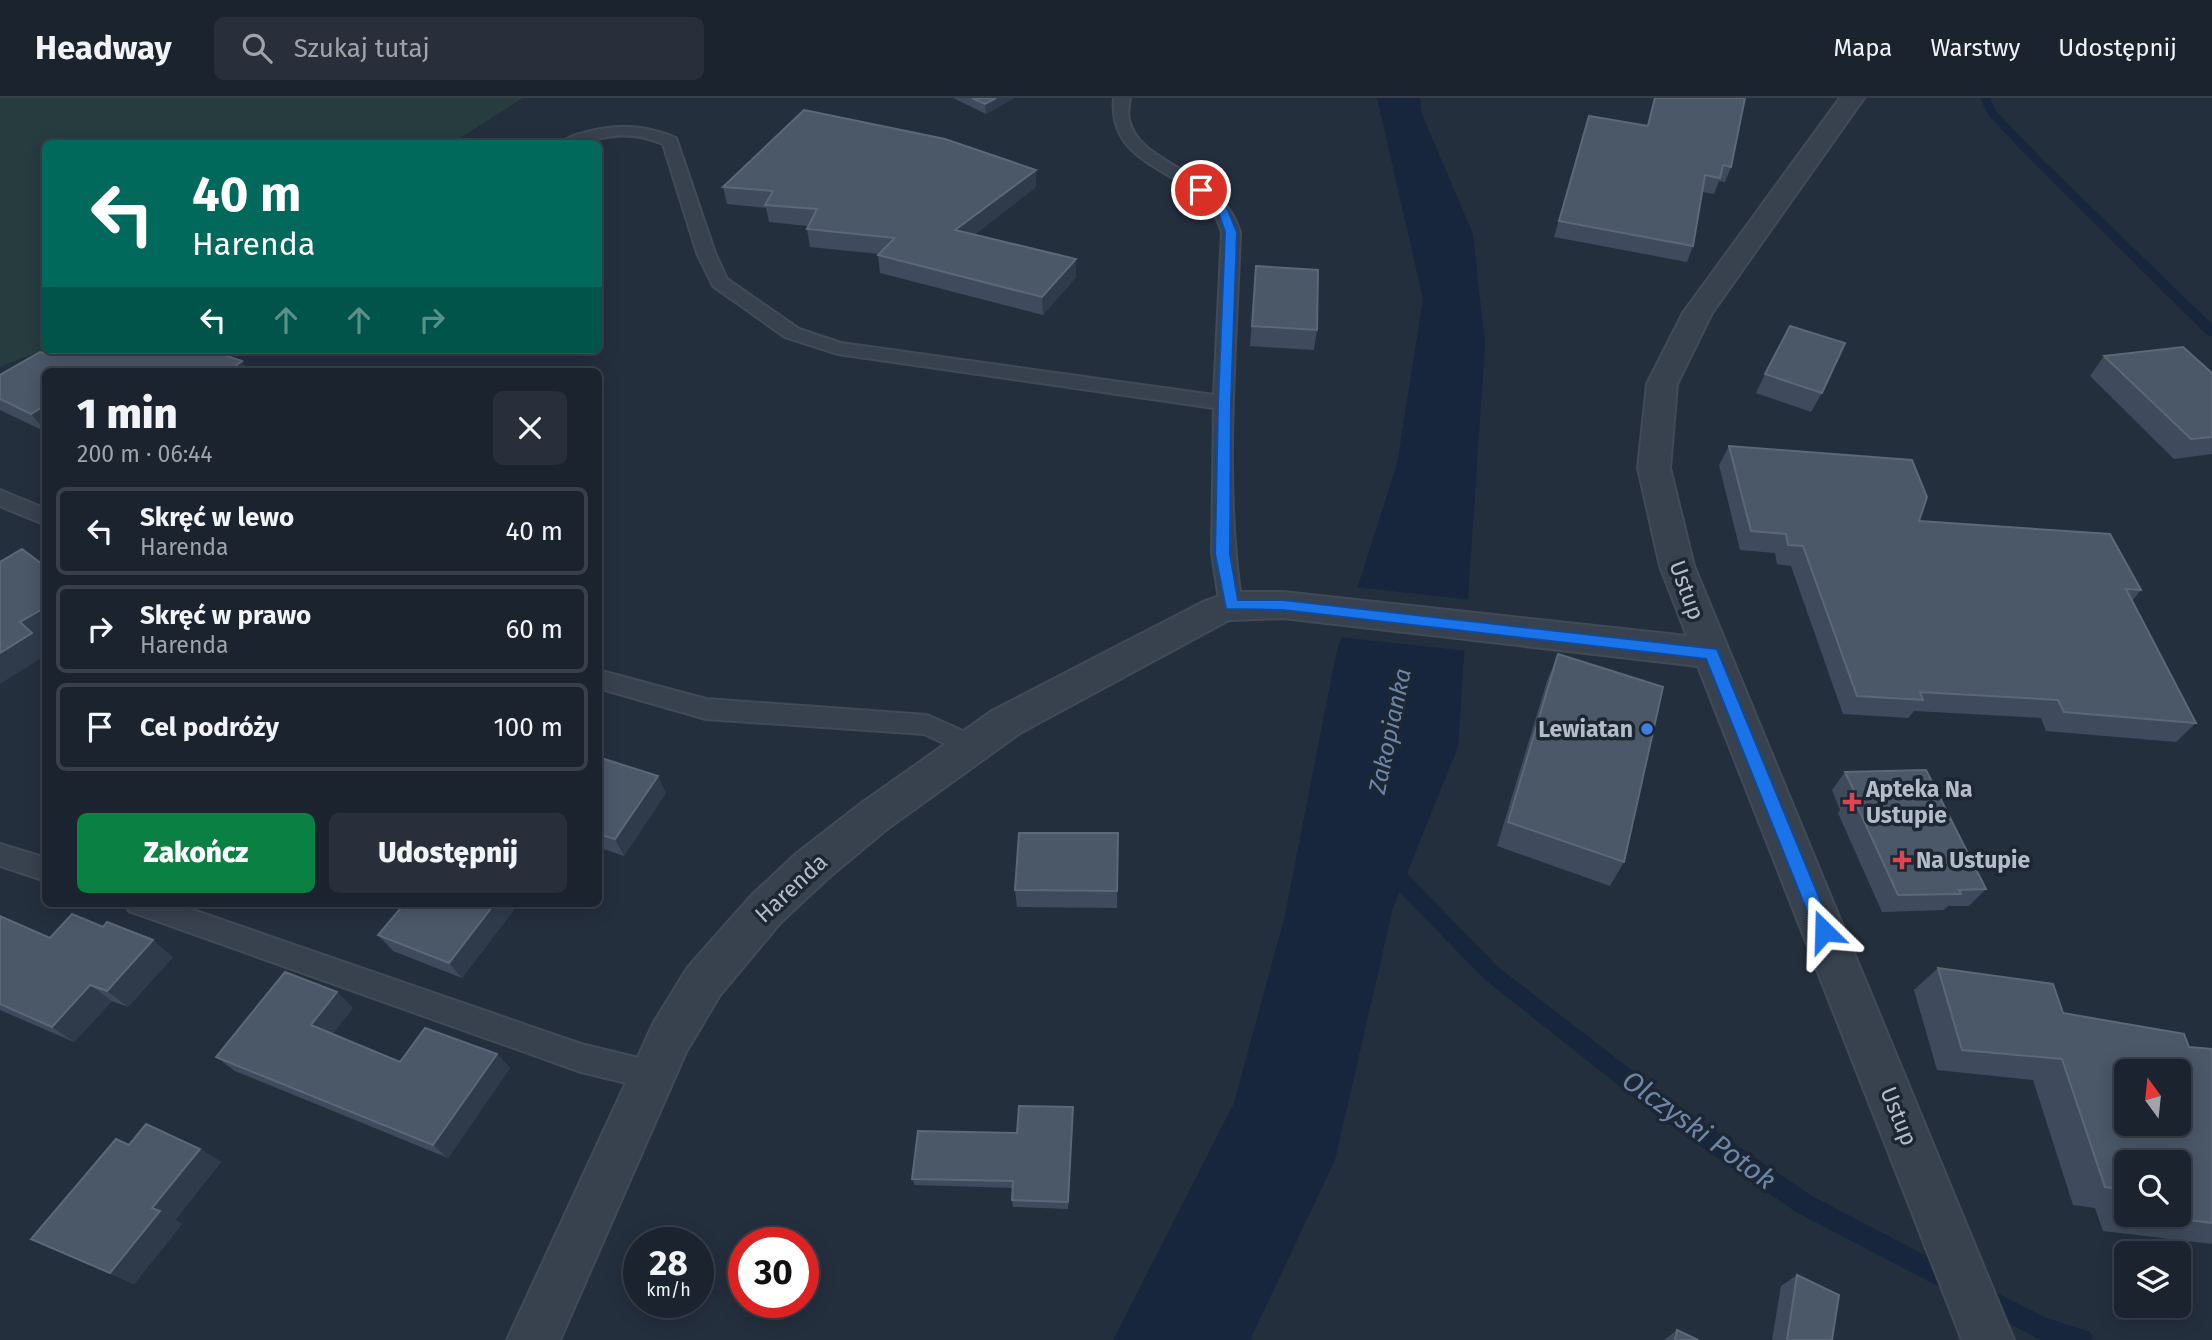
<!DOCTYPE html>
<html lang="pl">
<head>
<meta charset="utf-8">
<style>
	:root { --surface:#1b232e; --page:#282f3a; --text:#f1f3f6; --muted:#a0a4aa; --line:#39404a; --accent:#0b8043 }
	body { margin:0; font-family:"Fira Sans",sans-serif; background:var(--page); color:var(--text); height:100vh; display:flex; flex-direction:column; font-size:26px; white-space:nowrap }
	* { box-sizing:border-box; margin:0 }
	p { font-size:23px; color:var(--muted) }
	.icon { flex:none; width:38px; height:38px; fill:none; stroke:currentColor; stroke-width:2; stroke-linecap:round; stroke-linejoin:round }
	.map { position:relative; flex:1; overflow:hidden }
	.panel { position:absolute; left:42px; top:270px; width:560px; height:539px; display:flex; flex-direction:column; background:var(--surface); border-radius:10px; box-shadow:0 4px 18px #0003,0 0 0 2px var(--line) }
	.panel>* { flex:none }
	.top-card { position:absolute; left:42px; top:42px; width:560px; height:214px; border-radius:10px; box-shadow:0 4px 18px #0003,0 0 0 2px var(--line); background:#00695c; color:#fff; overflow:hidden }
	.needle { width:46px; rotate:345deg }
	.controls { position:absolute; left:2114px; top:961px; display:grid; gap:14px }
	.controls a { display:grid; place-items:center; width:77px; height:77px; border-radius:10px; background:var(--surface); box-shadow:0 4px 18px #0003,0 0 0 2px var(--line); font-size:35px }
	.speed { position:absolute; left:623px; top:1129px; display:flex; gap:14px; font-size:35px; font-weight:700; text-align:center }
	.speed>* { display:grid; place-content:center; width:91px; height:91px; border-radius:50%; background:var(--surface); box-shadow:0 4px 18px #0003,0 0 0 2px var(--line); line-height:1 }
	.speed small { font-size:18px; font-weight:400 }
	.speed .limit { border:10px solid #d22; background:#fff; color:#111 }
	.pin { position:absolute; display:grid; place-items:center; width:60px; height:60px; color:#fff; margin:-30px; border:4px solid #fff; border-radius:50%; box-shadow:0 2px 7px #0007 }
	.me { position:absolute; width:77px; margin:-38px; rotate:338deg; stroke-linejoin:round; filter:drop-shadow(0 0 5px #0008) }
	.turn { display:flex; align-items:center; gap:24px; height:147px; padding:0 35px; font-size:32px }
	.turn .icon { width:91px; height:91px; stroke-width:2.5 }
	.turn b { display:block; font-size:49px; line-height:60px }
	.lanes { display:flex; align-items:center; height:66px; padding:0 35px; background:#0003; justify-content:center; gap:35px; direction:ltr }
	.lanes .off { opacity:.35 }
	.round { display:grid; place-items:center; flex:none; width:74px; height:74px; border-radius:10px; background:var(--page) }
	.head { display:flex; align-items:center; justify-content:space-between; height:119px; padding:0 35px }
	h1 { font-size:42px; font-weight:800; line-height:52px }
	.button { display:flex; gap:14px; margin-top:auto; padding:14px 35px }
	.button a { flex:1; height:80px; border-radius:10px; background:var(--accent); color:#fff; font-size:28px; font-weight:800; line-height:80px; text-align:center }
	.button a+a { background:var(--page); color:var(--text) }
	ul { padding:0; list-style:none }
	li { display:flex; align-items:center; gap:21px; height:88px; margin:0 14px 10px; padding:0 21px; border:4px solid var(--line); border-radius:10px }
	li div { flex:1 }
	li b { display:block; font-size:26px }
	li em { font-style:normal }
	header { display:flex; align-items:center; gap:42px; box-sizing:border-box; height:98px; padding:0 35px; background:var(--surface); border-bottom:2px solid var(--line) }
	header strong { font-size:33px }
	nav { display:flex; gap:38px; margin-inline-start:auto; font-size:24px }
	.search { width:490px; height:63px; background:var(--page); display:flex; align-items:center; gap:18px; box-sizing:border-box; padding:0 24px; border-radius:10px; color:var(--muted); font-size:26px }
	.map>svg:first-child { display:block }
	.green { fill:#263c3f }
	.water { fill:#17263c }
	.pier { fill:#242f3e }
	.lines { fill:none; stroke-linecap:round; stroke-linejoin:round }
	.stream { fill:#17263c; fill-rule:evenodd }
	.lane-casing { stroke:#414a57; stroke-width:4 }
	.street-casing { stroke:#414a57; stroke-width:4 }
	.lane { fill:#38414e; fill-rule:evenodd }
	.street { fill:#38414e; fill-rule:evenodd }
	.wall { fill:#3f4b5c; fill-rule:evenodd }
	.shaded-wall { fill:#2f3b4b }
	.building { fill:#4b5868; stroke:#5c6777; stroke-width:2; fill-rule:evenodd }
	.route { fill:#1a73e8; stroke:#114b97; stroke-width:2 }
	.shop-dot { fill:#3f7fe0; stroke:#1d2633; stroke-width:2.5 }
	.health-dot { fill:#e0444e; stroke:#1d2633; stroke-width:2.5 }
	.labels { text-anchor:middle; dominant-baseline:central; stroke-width:7; stroke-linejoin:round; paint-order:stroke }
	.street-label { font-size:23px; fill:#b4bcc9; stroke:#1d2633 }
	.poi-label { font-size:23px; font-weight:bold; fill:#b4bcc9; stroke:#1d2633; text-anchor:start }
	.water-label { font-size:24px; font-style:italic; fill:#6d86a8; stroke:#1d2633 }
	.near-water-label { font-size:28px; font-style:italic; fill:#6d86a8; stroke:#1d2633 }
</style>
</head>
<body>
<header>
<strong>Headway</strong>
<div class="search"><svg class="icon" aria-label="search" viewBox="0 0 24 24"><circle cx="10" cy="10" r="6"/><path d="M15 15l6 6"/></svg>Szukaj tutaj</div>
<nav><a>Mapa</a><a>Warstwy</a><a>Udostępnij</a></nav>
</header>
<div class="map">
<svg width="2212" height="1242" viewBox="0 0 2212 1242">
	<rect width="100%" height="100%" fill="#242f3e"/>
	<path class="green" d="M0,0H523L452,45L46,46L45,251L0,269Z"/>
	<path class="water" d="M1377,0H1420L1422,16L1473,136L1485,246L1458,649L1393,810L1335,1062L1250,1242H1113L1234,1005L1285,817L1336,556L1397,366L1423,201Z"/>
	<path class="pier" d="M1354,489L1472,502L1468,553L1338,539Z"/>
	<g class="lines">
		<path class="stream" d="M1980,0H1990L1997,14L2042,61L2212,226V238L2207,237L2034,65L1988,17Z
			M1388,761L1395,763L1498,869L1677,1007L1812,1098L1963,1177L1967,1185L1963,1193L1955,1197L1947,1193L1796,1114L1661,1021L1484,881L1381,775L1378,769L1381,763Z
			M1979,1186L2047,1220L2090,1234L2094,1242H2041L2035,1239L1971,1206L1967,1198L1971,1190Z"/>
		<defs>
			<path id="lane" d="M1114,0H1130C1129,7 1127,15 1129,22C1140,69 1221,71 1240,134C1236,254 1223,389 1242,507L1239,513L1231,515L1223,513L1220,507L1212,456L1214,310L838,256L785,239L713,188L697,155L663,46C644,38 627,35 607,39C592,41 578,48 563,44C568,39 575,37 583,35C616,26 644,26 676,40L715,155L727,181L799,231L841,245L1214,297L1222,134C1204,68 1107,78 1114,0Z
				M0,392L46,411V427L0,408Z
				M598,572L706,601L927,617L981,641L984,648L981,655L972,658L924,636L706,621L598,590Z
				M0,746L46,760V783L0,768Z
				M125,805H173L581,946L651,963L662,967L666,977L662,987L651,991L581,974L129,813Z"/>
			<path id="street" d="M1840,0H1864L1712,215L1677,286L1670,370L1694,468L2014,1242H1962L1698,568L1283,520L1229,522L1020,635L887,731L827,781L781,824L720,897L686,954L560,1242H507L654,924L688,869L751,798L797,755L859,707L992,613L1203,504L1231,494H1283L1687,538L1660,468L1638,370L1647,286L1683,215Z"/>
		</defs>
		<use href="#lane" class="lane-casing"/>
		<use href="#street" class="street-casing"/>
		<use href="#lane" class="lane"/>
		<use href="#street" class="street"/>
	</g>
	<path class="wall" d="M953,0H1014L986,16Z
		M1654,0H1745L1731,69L1725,84L1719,83L1714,96L1703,94L1693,148L1687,164L1554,139L1589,18L1647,27Z
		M723,89H1036L974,137L1076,161V179L1043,217L880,175L878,157L879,156L810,149L807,131L808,128L769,124L766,110L727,106Z
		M1256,168L1317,232L1314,252L1250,248Z
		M44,255L46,273V334L0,312V277Z
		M2104,258L2212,275V356L2174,361L2090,278Z
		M1765,276L1822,295L1811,314L1756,295Z
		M1729,348L1919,423L2141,492L2132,503L2196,625L2176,644L2046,633L2041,620L1914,613L1908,620L1843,616L1791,468L1777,466L1775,455L1740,452L1719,367Z
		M1558,556L1624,764L1610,788L1497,748L1547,583Z
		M598,659L666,695L624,758L598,749Z
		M1845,674L1986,791L1969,808H1948L1944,812L1882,814L1838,715L1840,712L1832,692Z
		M1118,735L1117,810L1017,809L1015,792Z
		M405,805H519L462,880L393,853L378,837Z
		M0,818L50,840L173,859L128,909L112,903L74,944L0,912Z
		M1938,870L2063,915L2189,949L2212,951V1146L2103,1133L2095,1110L2073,1107L2033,982L1937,972L1914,892ZM2126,1064L2179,1116H2126Z
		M353,910L332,936L400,964L497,956L510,970L448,1060L235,973L216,959Z
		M1073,1009L1068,1111L1013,1109L1012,1102L1013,1090L915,1087L912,1081L1017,1035Z
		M129,1047L200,1051L221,1064L175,1122L182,1126L134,1186L31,1141Z
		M1797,1177L1832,1242H1772L1781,1188Z
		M1677,1232L1698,1242H1664Z"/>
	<path class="shaded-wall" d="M996,0H1014L986,16L985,6Z
		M1036,72V89L957,150L955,132Z
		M1076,161V179L1043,217L1042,199Z
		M242,263L248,273H237L234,269Z
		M46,307V333L31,316Z
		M46,509V539L40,543L46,548V557L0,586V555L20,524Z
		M658,678L666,695L624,758L615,741Z
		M495,805H519L462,880L449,865Z
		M153,842L173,859L128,909L107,893Z
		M90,887L112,903L74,944L52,929Z
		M337,894L353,910L328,942L311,927Z
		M497,956L510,970L448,1060L433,1047Z
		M1073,1009V1017L1068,1111V1104Z
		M200,1051L221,1064L175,1122L182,1126L134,1186L110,1175L152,1110Z"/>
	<path class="building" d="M972,0H996L985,6Z
		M1655,0H1745L1731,69L1723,67L1720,80L1705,77L1693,148L1559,123L1589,18L1648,28Z
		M804,12L945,41L1036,72L955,132L1076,161L1042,199L878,157L895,140L807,131L817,111L765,107L773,93L723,89Z
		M1256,168L1318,172L1317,232L1252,228Z
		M1790,228L1845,245L1822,295L1765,276Z
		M2183,249L2212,275V339L2191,341L2104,258Z
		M50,252H210L242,263L234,269L242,272L240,273H46V307L31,316L0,301V277L40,254L44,255Z
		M1729,348L1912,362L1927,399L1919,423L2110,436L2141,492L2126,491L2196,625L2064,614L2058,602L1920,594L1923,602L1857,598L1803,448L1788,447L1786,436L1751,433Z
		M22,451L46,469V509L20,524L32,535L0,555V464Z
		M1558,556L1663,589L1624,764L1508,724Z
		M598,659L658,678L615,741L598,736Z
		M1926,672L1986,791L1959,792L1961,796L1898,797L1852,697H1856L1845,674Z
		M1019,735H1118L1117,793L1015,792Z
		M405,805H495L449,865L378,837Z
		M72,816L103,829L107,824L153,842L107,893L90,887L52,929L0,906V818L50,840Z
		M1938,870L2053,886L2063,915L2184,936L2189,949L2212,951V1125L2142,1116H2179V1064H2126V1092L2105,1089L2062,961L1962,952ZM2126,973H2179V1026H2126Z
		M285,874L337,894L311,927L400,964L425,930L497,956L433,1047L216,959Z
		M1019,1008L1073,1009L1068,1104L1012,1102L1013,1083L912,1081L918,1033L1017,1035Z
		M146,1026L200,1051L152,1110L160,1113L110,1175L31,1141L116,1041L129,1047Z
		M1797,1177L1839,1197L1832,1242H1787Z
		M1677,1232L1698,1242H1675Z"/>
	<path class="route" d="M1197,89H1205L1227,110L1237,134L1231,305L1230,456L1238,502H1283L1717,551L1833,833L1830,839L1824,841L1818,839L1815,833L1706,561L1283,512L1226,511L1215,456L1218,305L1225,134L1218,113L1197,94Z"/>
	<circle class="shop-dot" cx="1647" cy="631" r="7"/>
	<g class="health-dot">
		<path d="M1848.5 693.5h7v7h7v7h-7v7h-7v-7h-7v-7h7z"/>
		<path d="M1898.5 751.5h7v7h7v7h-7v7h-7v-7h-7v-7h7z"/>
	</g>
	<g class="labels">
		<g class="street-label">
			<text transform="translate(1687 492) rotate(70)">Ustup</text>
			<text transform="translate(791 790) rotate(-43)">Harenda</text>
			<text transform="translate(1899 1018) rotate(68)">Ustup</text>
		</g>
		<g class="poi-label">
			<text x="1633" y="631" text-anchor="end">Lewiatan</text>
			<text x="1866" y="691">Apteka Na<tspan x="1866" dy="26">Ustupie</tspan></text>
			<text x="1916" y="762">Na Ustupie</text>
		</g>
		<g class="water-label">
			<text transform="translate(1390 633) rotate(-78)">Zakopianka</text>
		</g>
		<g class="near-water-label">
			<text transform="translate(1699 1032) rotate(36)">Olczyski Potok</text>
		</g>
	</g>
</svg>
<div class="controls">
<a><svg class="needle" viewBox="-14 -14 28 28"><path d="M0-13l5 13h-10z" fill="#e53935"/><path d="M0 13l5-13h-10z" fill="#a0a4aa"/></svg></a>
<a><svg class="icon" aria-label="search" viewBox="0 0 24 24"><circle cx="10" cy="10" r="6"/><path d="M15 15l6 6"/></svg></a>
<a><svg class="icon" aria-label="layers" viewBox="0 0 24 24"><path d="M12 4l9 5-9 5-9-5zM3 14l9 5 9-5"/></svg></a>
</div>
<div class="speed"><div>28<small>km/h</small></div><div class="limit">30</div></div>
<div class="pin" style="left:1201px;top:92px;background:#d93025"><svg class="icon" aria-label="arrive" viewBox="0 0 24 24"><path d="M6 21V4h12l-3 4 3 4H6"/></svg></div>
<svg class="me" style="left:1824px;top:833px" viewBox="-20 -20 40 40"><path d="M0-17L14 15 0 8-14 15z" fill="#1a73e8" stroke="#fff" stroke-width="4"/></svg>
<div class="top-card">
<div class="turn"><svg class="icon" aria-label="left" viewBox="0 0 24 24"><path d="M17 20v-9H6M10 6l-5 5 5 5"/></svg><div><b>40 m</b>Harenda</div></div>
<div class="lanes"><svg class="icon" aria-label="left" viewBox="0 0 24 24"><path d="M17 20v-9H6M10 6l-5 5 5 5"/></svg><svg class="icon off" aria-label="ahead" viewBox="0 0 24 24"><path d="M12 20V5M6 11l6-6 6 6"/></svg><svg class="icon off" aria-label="ahead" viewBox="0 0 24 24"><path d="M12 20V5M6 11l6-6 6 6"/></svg><svg class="icon off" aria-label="right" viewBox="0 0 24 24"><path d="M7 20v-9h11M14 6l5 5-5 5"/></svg></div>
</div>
<section class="panel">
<div class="head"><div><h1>1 min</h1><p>200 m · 06:44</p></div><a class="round"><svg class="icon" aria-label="close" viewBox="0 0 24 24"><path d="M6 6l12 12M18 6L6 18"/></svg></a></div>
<ul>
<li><svg class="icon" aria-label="left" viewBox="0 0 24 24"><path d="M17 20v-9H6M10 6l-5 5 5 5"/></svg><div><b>Skręć w lewo</b><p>Harenda</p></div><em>40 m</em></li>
<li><svg class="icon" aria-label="right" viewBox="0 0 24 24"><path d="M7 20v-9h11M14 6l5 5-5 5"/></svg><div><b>Skręć w prawo</b><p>Harenda</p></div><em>60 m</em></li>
<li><svg class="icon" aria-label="arrive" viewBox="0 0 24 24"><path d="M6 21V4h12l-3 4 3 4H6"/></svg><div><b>Cel podróży</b></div><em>100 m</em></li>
</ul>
<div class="button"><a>Zakończ</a><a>Udostępnij</a></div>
</section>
</div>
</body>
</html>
